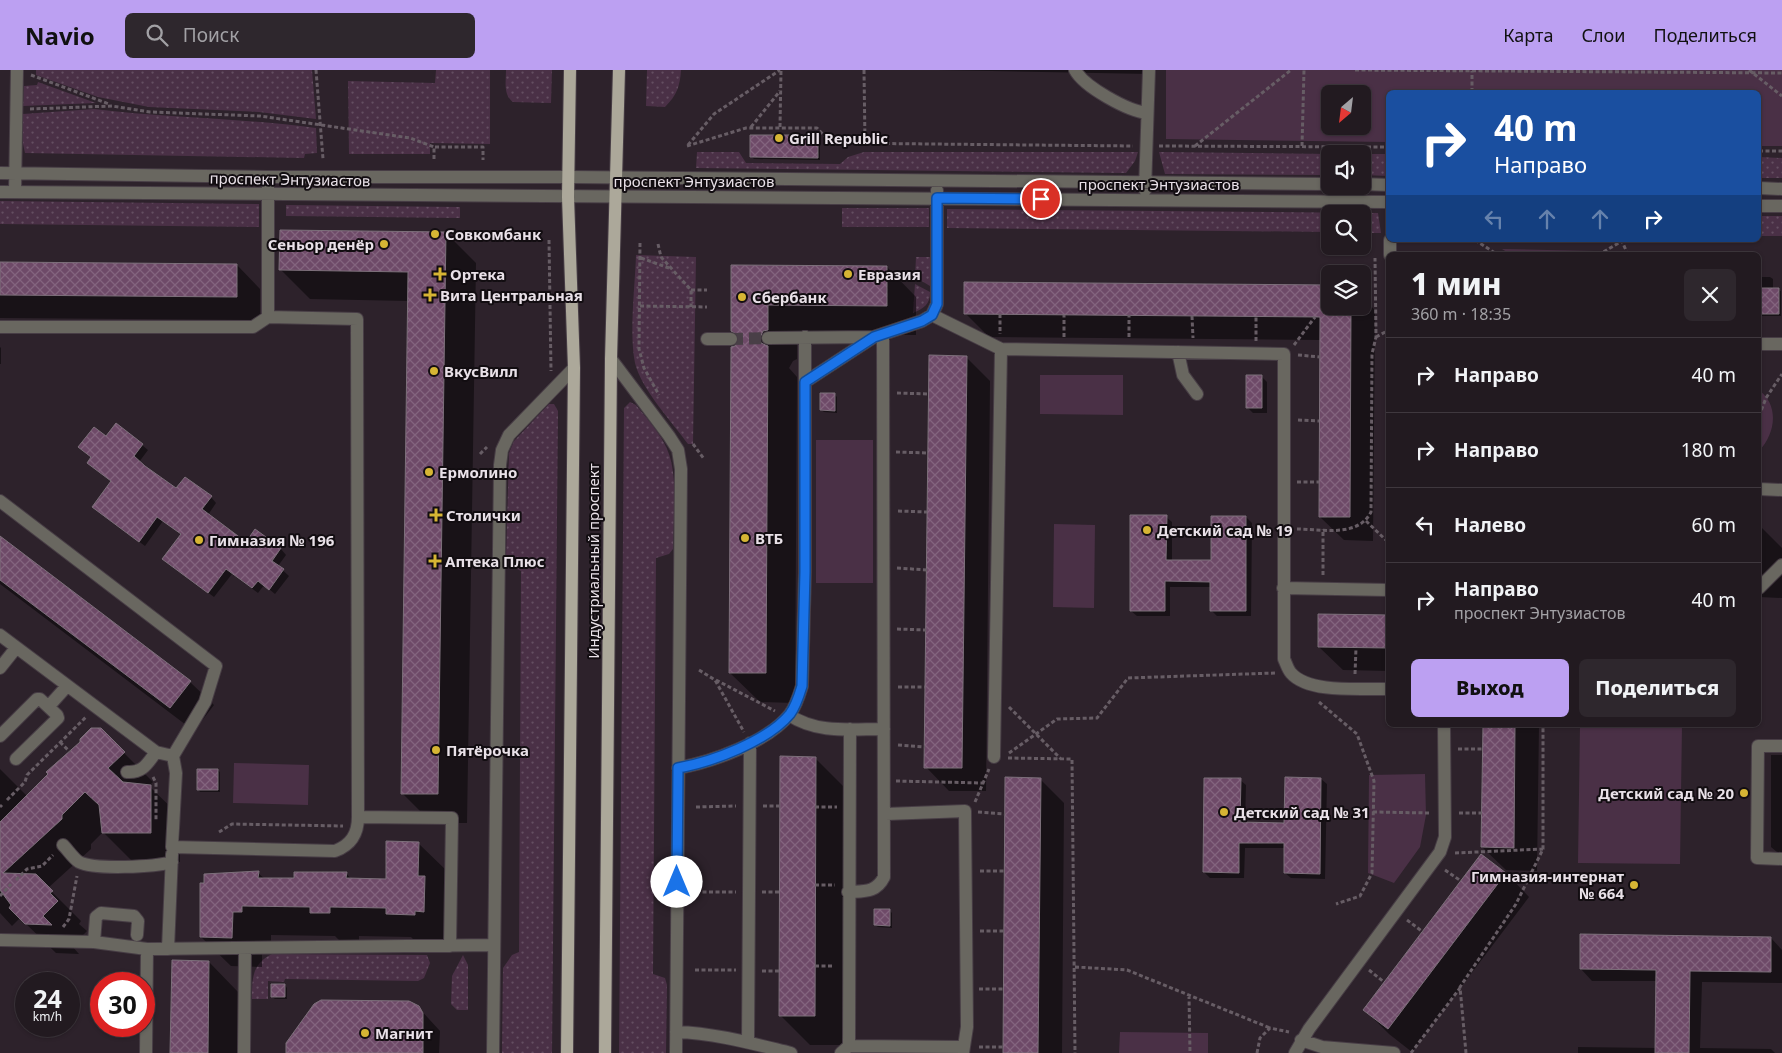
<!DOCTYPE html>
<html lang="ru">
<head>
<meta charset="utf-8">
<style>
	:root { --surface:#221a20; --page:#2e272d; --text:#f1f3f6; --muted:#a2a1a5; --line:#3f383e; --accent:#bca0f2 }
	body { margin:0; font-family:"Noto Sans",sans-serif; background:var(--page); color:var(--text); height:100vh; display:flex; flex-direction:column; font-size:19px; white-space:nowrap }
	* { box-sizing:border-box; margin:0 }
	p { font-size:16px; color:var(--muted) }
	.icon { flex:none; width:28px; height:28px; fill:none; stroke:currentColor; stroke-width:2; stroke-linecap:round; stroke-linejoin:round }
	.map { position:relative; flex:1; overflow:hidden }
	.side { position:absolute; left:1386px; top:182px; width:375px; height:475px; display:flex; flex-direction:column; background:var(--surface); border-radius:8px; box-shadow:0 1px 4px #0004,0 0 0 1px var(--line) }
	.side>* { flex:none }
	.hud { position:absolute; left:1386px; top:20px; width:375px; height:152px; border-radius:8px; box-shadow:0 1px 4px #0004,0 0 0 1px var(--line); background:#1a4fa0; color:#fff; overflow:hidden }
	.needle { width:32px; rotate:208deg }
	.buttons { position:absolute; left:1321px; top:15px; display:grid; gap:10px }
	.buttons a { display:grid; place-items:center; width:50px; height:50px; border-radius:8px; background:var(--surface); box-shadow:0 1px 4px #0004,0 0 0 1px var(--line); font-size:25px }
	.speed { position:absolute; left:15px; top:902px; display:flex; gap:10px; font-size:25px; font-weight:700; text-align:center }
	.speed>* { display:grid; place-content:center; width:65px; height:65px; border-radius:50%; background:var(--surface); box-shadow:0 1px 4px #0004,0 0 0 1px var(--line); line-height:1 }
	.speed small { font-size:12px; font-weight:400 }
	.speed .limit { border:8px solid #d22; background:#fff; color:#111 }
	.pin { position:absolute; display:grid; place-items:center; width:42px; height:42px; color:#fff; margin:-21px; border:2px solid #fff; border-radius:50%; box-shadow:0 1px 5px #0007 }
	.me { position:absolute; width:55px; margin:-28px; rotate:0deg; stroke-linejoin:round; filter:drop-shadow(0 0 4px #0008) }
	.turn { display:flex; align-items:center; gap:18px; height:105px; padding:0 25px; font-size:22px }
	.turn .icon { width:65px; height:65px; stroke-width:2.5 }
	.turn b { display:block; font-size:35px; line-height:42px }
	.lanes { display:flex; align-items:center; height:48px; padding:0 25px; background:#0003; justify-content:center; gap:25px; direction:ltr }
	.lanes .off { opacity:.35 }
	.round { display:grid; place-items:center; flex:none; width:52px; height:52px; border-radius:8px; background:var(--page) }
	.head { display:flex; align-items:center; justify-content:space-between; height:85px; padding:0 25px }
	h1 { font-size:30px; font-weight:800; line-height:38px }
	.button { display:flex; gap:10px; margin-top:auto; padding:10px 25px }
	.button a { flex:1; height:58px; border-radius:8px; background:var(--accent); color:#111; font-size:20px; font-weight:800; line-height:58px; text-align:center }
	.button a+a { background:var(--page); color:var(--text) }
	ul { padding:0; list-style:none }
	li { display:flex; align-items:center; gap:15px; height:75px; padding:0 25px; border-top:1px solid var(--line) }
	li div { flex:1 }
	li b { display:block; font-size:19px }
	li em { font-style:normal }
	header { display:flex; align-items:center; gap:30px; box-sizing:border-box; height:70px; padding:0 25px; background:var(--accent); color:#111 }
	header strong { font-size:24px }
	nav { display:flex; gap:28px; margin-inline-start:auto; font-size:18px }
	.search { width:350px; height:45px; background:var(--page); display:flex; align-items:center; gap:12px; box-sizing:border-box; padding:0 18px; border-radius:8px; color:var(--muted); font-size:19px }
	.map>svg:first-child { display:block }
	.grass { fill:url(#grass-dots) }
	.park { fill:#4a3046; fill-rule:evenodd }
	.shadow { fill:#0007 }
	.building { fill:url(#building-cross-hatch); stroke:#7d707b }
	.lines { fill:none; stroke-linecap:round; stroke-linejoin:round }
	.minor-tunnel { stroke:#493f47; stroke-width:12; stroke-dasharray:12 6; stroke-linecap:butt }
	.minor-casing { stroke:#473d45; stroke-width:14 }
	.major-casing { stroke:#473d45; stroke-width:14 }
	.path { stroke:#675d65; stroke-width:3; stroke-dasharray:4 2.5; stroke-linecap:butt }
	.minor { stroke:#696760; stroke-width:12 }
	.major { stroke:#aca89a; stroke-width:12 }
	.route-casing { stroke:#114b97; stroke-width:12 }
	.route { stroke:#1a73e8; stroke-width:9 }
	.poi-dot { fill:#d6b534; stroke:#120d11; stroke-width:2 }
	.labels { text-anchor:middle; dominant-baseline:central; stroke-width:4; stroke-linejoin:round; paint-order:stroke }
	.poi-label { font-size:15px; font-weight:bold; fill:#e9e1e8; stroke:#120d11; text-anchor:start }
	.street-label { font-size:15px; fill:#e9e1e8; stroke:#120d11 }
</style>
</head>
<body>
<header>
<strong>Navio</strong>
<div class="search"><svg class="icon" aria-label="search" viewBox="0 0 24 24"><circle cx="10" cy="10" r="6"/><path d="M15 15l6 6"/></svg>Поиск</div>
<nav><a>Карта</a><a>Слои</a><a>Поделиться</a></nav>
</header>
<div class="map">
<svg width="1782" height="983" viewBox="0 0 1782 983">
	<defs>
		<pattern id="grass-dots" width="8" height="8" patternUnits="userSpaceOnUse" patternTransform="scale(1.25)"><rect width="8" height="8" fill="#4a3046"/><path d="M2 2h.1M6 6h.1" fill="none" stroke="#644e61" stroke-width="1.8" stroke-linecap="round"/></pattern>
		<pattern id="building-cross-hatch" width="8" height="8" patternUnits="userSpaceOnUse" patternTransform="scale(1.25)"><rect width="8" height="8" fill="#6e4a68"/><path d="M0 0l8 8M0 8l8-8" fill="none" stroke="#83647e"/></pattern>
	</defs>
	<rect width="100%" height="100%" fill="#2d222b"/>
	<path class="grass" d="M36,0H312L316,49L259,42L149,37L98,27L36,5Z
		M436,0H490V74L430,73V84H349L348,11L435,13Z
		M506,0H552L551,33L513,32C503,25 506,11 506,0Z
		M647,0H681C680,16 677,25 665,37L646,36Z
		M38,12L96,33L23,36L24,16L37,15Z
		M94,39C168,48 242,48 316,58L317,83L305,84L304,88L25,83L23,74V44Z
		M697,82H739L746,93L840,94L848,87L864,82H1138L1135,91L1126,103L696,98Z
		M1159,82L1330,84V105L1165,104Z
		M1363,84H1389V106L1363,105Z
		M1759,87L1782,88V108H1759Z
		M0,131L259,134V157L0,154Z
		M286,135L460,137V148L286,146Z
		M842,138H929V157H842Z
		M947,139L1378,143L1381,163H1363L1362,144H1330V162L947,158Z
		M1759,146H1782V166H1759Z
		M1502,179L1594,181L1585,185H1512Z
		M636,185L696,187L693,374H688C673,353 641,319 635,293C629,263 635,217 636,185Z
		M916,187H930V216L915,207Z
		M915,214L930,222C930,235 924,238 913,243Z
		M630,332L636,335C647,349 660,363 667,379C679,406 673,450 673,479L669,484L656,488L653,904L665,908L667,915L666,983H619L624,338Z
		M549,334H554L558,341L552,983H502L503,898L512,885L519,882L521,501L509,495L506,488L509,383L514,371Z
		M272,884L427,885L430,893L424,908L418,911L285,909L284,912L268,911V929H252C252,908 252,894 272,884Z
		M463,885L468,895V940H457L451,934L452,906Z"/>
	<path class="park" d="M1166,0H1782V76H1759V22H1389V72L1166,69ZM1330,24H1362V56H1330Z
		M1040,305H1123V345L1040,344Z
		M1759,320C1780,336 1775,364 1759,381Z
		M816,370H873V513H816Z
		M1054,454L1095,455L1094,538L1053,537Z
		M1580,655H1682L1680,794L1578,793Z
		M234,693L309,695L308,735L233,733Z
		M1425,704L1426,745L1420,777L1394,813L1368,803L1369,705Z
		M1120,962L1208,963V983H1119Z"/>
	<path class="shadow" d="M938,0H1150V4Z
		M817,66L820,69V90L754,89L751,86Z
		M446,163L476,193L467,753H432L402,723L409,231L310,229L280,199Z
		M0,193L237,195L260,219V250L0,248Z
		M732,196L887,197L916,227V265L797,264V289L793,291L789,298L797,307L795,633L760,632L730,603L740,268L732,260Z
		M1759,202L1761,207H1770L1773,209V219L1781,221V246H1759Z
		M1330,216V236H1362V228L1375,240L1373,471L1344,470L1320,447L1321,270L989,267L965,243Z
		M0,277L1,278V294H0Z
		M966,287L990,311L986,721H949L926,697Z
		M1261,306L1267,312V343H1253L1248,338Z
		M835,325L837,327V343L824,342L821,340Z
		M106,368L142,375L148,380L139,392L176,420L211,427L216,433L208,445L246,473L256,461L281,479L286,485L278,496L289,506L275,524L264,515L258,523L232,504L214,527L169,494L182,465L163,451L145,476L99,442L93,437L112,412L88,393L92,388L80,377Z
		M1166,447L1172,452V492H1212L1246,447L1252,453L1251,546H1217L1211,540V517H1170V546H1137L1131,541Z
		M1759,455L1782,478V528L1759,527Z
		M0,468L190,612L214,635L194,661L0,514Z
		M1389,547V601L1343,600L1319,577Z
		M1484,655H1539L1537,801L1506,800L1482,777Z
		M100,659L153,712L149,716L180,746V792H133L103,762L91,774V779L48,818L81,851L79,854L87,861L72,876L79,884L56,883L20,848L12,856L0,843V699L27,726Z
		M1771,685H1782V782H1777L1771,777Z
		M815,688L845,718L844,975H810L780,945Z
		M217,700L220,702V722H200L198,719Z
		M1040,709L1064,733L1062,983H1004Z
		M1321,709L1327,714L1325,809L1291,808L1285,803V778H1245L1244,808H1210L1204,802L1240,710L1246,715L1245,754H1285Z
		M418,773L448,802L453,871L417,873L411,867L359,866V872H341L335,866L271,865V871H262V897L231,896L201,867L258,803L265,809L296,810L346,803L352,810H388Z
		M1506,803L1529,827L1412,982L1389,964L1365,940Z
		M889,840L892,843V858L878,857L875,855Z
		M1771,868L1782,880V913L1702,912L1700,978L1771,979L1775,983H1578V977L1657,978V911H1592L1581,899Z
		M209,892L238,922V983H172Z
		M285,915L287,918V929H275L272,927Z
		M418,937L440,961L439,983H287Z"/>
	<path class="building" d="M750,65H818V88L750,87Z
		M280,160L446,162L438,724H401L408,202L279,200Z
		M0,192L237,194V227L0,225Z
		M731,195L887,196V236L768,235V260L763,261L760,268L761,273L768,276L766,603H729L731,277L735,276L739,269L738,265L731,261Z
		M964,212L1330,215V236H1351L1350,447H1319L1320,247L964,244Z
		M1759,218H1779V244H1759Z
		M929,285L967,286L962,698H924Z
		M1246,305H1262V338H1246Z
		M820,323H835V341L820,340Z
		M116,353L143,374L134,386L145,396L176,418L185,407L212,426L202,439L246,472L255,459L281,478L272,491L284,499L269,520L258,511L252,518L226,499L208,523L162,489L181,464L157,447L139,472L92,437L111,411L87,393L91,387L78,377L94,357L106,366Z
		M1130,445H1167L1166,490H1211V446H1246V541H1210V512L1165,511V541H1130Z
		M0,466L191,611L170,638L0,510Z
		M1318,544L1389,545V578L1318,577Z
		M1483,655H1515L1514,778L1481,777Z
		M91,658H101L125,682L108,698L123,712L151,715V763H102L99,735L85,722L62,745V749L3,803L36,804L53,821L50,823L58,831L43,846L52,855L25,854L9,838L11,835L0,820V752L48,704L46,702L80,672V669Z
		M780,686L816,687L815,946H779Z
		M197,699H218V720H197Z
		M1005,707L1041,708L1038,983H1003Z
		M1285,707L1321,708L1320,804L1284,803V773H1239V803L1203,802L1204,708H1241L1240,752L1284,753Z
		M386,771L419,772L418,806H425L424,842L415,841V845L386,844V838L330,837V843H310V837L242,836V842H233L232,868L200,867V813H204V804L259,801L258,808H294V802H347L346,808L386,809Z
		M1481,784L1506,803L1388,959L1363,940Z
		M874,839H890V856L874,855Z
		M1580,864L1771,867V902L1690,901L1689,983H1655L1656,900L1580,899Z
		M172,890L209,891L208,983H170Z
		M271,914H285V927H271Z
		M321,930L409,931L419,936L423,943V983H286V973L314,934Z"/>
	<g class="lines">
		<path class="minor-tunnel" d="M731,269L768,268"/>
		<defs>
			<path id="minor" d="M1075,0C1084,17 1128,41 1147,43
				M0,103L268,107H569L1330,114
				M1362,114L1389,115
				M268,118V247L357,249L358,747L452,748L450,876
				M1759,118L1782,119
				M1145,120L1149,0
				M0,122L1389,132
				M15,122L17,0
				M1759,136H1782
				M1390,170V185
				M932,245L1001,279L1284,284V589C1286,593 1288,600 1291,603C1309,624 1363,618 1389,619
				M0,257H253L268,247
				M768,268L874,267L922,251L932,245L937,234V120
				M707,269H731
				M1759,274H1782
				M1178,282L1183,305L1197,324
				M611,289L669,366L678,380L681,399L676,983
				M805,312L874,267
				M1759,419L1782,420
				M0,431L216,596L205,632L173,686
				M1283,518L1389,520
				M1759,518L1782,495
				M0,565L156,682L173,686L176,703L172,777L335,781C351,775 358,764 358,747
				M0,598L16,578
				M49,636L67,616
				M789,645C818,664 850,659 884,659
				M0,666L37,629H40L57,645L58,648L16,689
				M1782,676H1758L1757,788L1782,789
				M994,687L1001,279
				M678,698C712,692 768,672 790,644C796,636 799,626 802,616L805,502V267
				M127,702C143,703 147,694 156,682
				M886,744L965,741L967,957L963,983
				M63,775C68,780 73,788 79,792C94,800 155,797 172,792
				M848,822C864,821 876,823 884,807L883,265
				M0,870L94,872L147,879L494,875
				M94,872L96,847L101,843L134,846L138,851L137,865
				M168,879L172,784
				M676,962C715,963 754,974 791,983
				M1301,970L1322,977L1394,983
				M748,972L750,673
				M849,976L850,659
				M146,983L147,879
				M244,983L245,878
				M493,983L500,395L502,380L509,365L574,298
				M841,983L849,976L962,977
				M1295,983L1309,959L1440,782L1445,767L1444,655"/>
			<path id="major" d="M567,983L574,298L568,127L570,0
				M605,983L611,289L619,0"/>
		</defs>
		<use href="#minor" class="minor-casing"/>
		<use href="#major" class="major-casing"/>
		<path class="path" d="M316,0L323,89
			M864,0L865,73
			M1355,0L1782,3
			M1749,0L1782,26
			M31,5L109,34
			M1472,22V1
			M30,39L112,36L150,42L260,46L410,68L434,77
			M751,57L780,21
			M780,57L781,0
			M688,75L714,44L780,0
			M687,76L746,58H817L831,73L1133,76
			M1159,76L1389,77
			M1195,76L1291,0
			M1302,76L1304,0
			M1759,81H1782
			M434,89V77H483V90
			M549,170L551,301
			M1475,170L1498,185
			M640,173L639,279L644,298L659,325
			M658,174L661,187L691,220V237
			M1598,185L1622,171L1628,185
			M641,188L669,198
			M691,220H707
			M640,236L707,237
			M1000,244V264
			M1192,246L1193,268
			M1064,267V245
			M1129,267V245
			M1376,267L1389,260
			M1256,271V246
			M1294,275L1315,247
			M1298,285L1320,287
			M897,323L929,324
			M1759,346L1766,328L1782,304
			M1298,350L1319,351
			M693,374L704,389
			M896,382L928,383
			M480,384L487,377
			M1297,412H1319
			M898,441L927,442
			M1366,451L1389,473
			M1297,459C1321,459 1358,468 1371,442L1372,284L1376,267L1375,188
			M897,498L927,500
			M1323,505V459
			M897,559L926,560
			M699,600L715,610L744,662
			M1355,604L1356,578
			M716,610L775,641
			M898,617H925
			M1319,632L1357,664L1374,711L1372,803L1360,826L1336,834
			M1009,637L1061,689
			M60,672L70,682
			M898,675L925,677
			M1458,679H1483
			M1009,683L1057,649L1097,648L1128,608L1275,603
			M1008,688L1072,689L1075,983
			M153,707L156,713V751
			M896,711L983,713
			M7,730L25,712L27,705L86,647
			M975,732L989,699
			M763,736H779
			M0,737L2,735
			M696,737L736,736
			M815,737H837
			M978,742L1005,744
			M1373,742L1430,743
			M1459,743H1482
			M219,762L232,754L343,756
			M1455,783L1543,779
			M1445,800L1461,811
			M980,801H1004
			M16,810L27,799L42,796L53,785
			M815,815H835
			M696,822H736
			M762,822H779
			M0,826L11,814
			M1407,850L1423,862
			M63,857L69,849L77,806
			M980,861H1004
			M815,896H834
			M1075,897L1127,900L1270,958
			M695,900H736
			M1369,900L1384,912
			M762,901H779
			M979,919H1004
			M1189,925L1190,983
			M979,977H1003
			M1257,983L1260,968L1270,958L1289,962
			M1411,983L1460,918
			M1466,983L1460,917L1516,834L1543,779V655"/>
		<use href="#minor" class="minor"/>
		<use href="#major" class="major"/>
	</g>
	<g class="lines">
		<defs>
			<path id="route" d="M677,812L678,698C712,692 768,671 790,644C796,636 799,626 802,616L805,502V312L874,267L922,251L932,245L937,234V128L1041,129"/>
		</defs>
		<use href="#route" class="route-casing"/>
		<use href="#route" class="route"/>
	</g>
	<g class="poi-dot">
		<circle cx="779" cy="68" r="5"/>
		<circle cx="435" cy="164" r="5"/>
		<circle cx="384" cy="174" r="5"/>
		<path d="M437.5 196.5h5v5h5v5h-5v5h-5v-5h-5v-5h5z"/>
		<circle cx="848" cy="204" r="5"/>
		<path d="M427.5 217.5h5v5h5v5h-5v5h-5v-5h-5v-5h5z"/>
		<circle cx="742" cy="227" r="5"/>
		<circle cx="434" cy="301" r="5"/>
		<circle cx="429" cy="402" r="5"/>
		<path d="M433.5 437.5h5v5h5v5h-5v5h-5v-5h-5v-5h5z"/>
		<circle cx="1147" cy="460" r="5"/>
		<circle cx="745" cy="468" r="5"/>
		<circle cx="199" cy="470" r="5"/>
		<path d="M432.5 483.5h5v5h5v5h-5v5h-5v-5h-5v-5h5z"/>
		<circle cx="436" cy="680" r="5"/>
		<circle cx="1744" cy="723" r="5"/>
		<circle cx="1224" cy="742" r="5"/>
		<circle cx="1634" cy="815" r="5"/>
		<circle cx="365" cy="963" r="5"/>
	</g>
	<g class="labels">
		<g class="poi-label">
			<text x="789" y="68">Grill Republic</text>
			<text x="445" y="164">Совкомбанк</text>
			<text x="374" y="174" text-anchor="end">Сеньор денёр</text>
			<text x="450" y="204">Ортека</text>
			<text x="858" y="204">Евразия</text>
			<text x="440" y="225">Вита Центральная</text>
			<text x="752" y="227">Сбербанк</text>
			<text x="444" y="301">ВкусВилл</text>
			<text x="439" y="402">Ермолино</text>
			<text x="446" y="445">Столички</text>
			<text x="1157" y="460">Детский сад № 19</text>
			<text x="755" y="468">ВТБ</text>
			<text x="209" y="470">Гимназия № 196</text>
			<text x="445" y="491">Аптека Плюс</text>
			<text x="446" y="680">Пятёрочка</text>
			<text x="1734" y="723" text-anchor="end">Детский сад № 20</text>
			<text x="1234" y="742">Детский сад № 31</text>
			<text x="1624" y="806" text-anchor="end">Гимназия-интернат<tspan x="1624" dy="17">№ 664</tspan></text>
			<text x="375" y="963">Магнит</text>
		</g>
		<g class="street-label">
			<text transform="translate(290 109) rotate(1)">проспект Энтузиастов</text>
			<text x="694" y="111">проспект Энтузиастов</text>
			<text x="1159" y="114">проспект Энтузиастов</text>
			<text transform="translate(593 491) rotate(-90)">Индустриальный проспект</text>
		</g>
	</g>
</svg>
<div class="buttons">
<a><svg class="needle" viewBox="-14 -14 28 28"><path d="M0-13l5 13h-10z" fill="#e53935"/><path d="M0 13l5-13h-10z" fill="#a2a1a5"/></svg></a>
<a><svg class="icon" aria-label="sound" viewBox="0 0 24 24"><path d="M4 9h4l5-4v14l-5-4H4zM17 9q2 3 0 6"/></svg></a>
<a><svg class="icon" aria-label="search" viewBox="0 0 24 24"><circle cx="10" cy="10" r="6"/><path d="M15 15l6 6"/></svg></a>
<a><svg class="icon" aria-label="layers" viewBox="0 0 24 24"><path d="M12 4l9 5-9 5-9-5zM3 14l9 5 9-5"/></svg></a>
</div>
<div class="speed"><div>24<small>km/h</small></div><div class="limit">30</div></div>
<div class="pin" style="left:1041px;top:129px;background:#d93025"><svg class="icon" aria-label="arrive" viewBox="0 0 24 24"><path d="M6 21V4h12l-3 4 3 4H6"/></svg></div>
<svg class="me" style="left:677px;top:812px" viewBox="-20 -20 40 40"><circle r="19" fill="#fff"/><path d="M0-13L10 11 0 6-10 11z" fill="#1a73e8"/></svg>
<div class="hud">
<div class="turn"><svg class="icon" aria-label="right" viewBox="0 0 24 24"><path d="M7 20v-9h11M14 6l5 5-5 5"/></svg><div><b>40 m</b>Направо</div></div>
<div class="lanes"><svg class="icon off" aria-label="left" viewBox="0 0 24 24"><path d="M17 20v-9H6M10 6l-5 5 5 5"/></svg><svg class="icon off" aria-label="ahead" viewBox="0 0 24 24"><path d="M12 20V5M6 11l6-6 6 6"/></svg><svg class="icon off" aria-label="ahead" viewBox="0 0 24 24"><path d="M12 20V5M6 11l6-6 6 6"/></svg><svg class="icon" aria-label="right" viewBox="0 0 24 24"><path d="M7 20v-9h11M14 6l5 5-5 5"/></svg></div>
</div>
<section class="side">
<div class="head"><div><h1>1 мин</h1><p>360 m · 18:35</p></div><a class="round"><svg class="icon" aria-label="close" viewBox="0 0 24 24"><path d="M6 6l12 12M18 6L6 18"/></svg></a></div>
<ul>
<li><svg class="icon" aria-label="right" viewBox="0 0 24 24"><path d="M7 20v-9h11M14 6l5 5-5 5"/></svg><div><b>Направо</b></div><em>40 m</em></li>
<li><svg class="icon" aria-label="right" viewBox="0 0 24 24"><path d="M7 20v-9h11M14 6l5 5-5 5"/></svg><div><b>Направо</b></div><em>180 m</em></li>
<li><svg class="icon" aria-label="left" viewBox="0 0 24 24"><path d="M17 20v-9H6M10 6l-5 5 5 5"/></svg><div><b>Налево</b></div><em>60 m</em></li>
<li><svg class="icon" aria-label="right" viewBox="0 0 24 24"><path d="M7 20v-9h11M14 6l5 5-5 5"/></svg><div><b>Направо</b><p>проспект Энтузиастов</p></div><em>40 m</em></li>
</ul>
<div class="button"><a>Выход</a><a>Поделиться</a></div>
</section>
</div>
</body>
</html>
